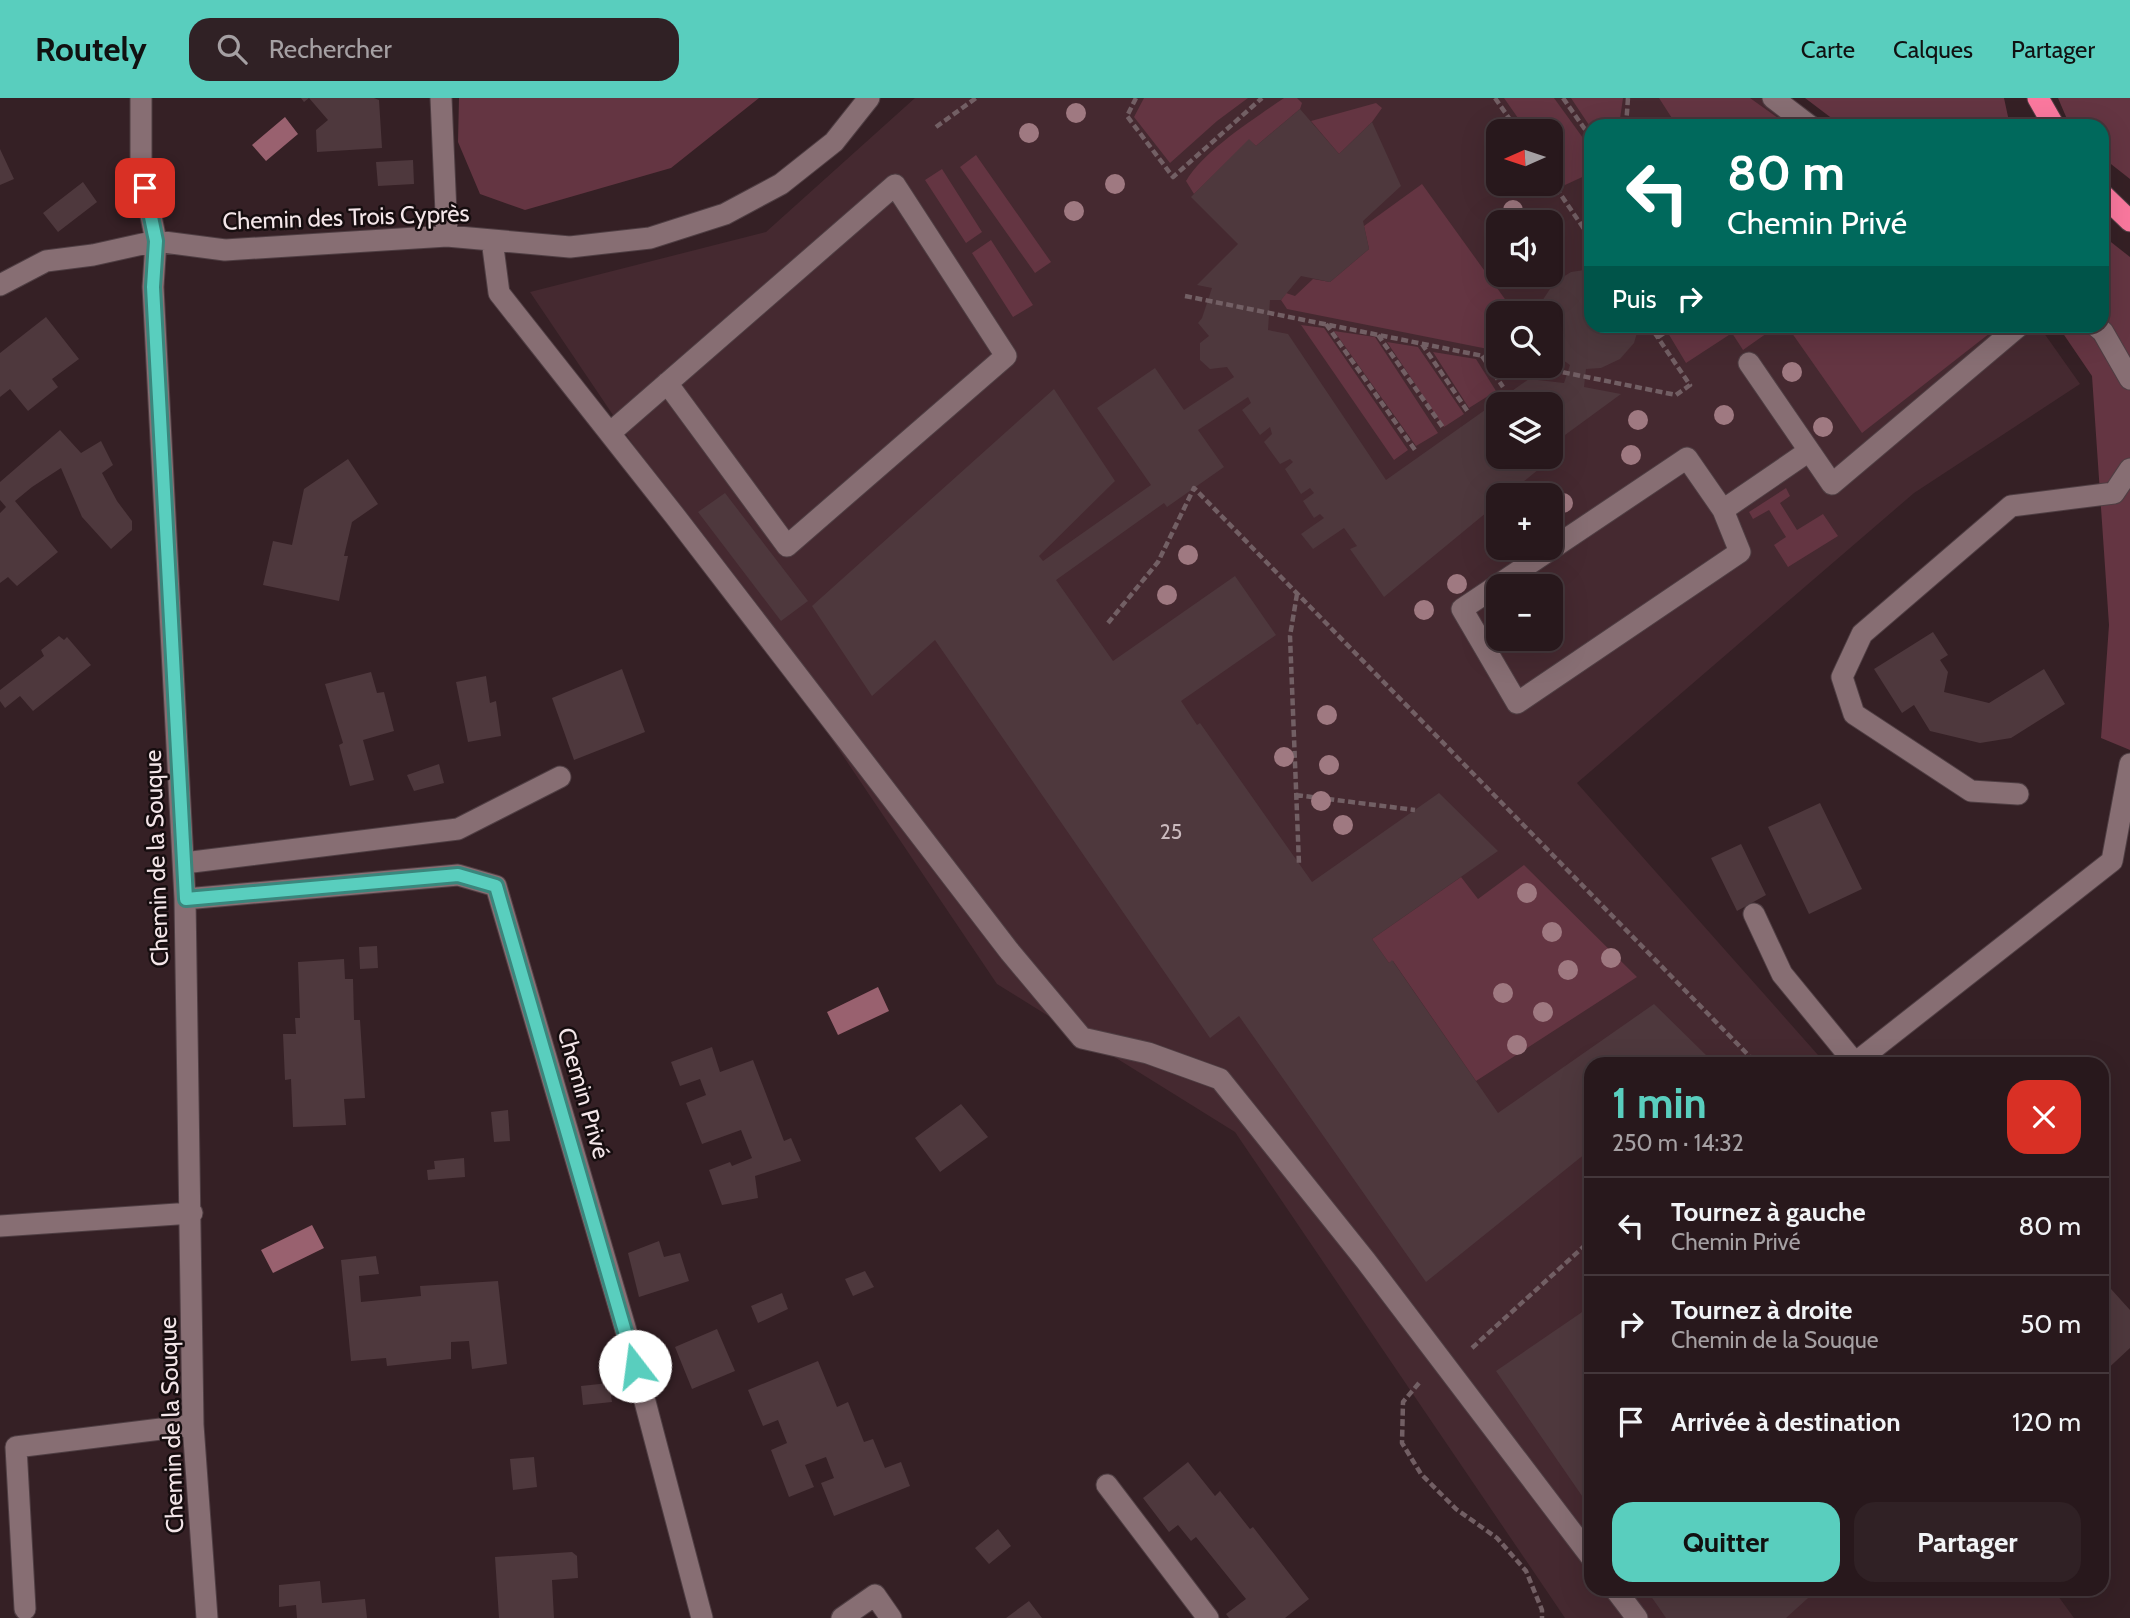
<!DOCTYPE html>
<html lang="fr">
<head>
<meta charset="utf-8">
<style>
	:root { --surface:#28181c; --page:#302125; --text:#f1f3f6; --muted:#a5a0a3; --line:#44373b; --accent:#59cebe }
	body { margin:0; font-family:Cabin,sans-serif; background:var(--page); color:var(--text); height:100vh; display:flex; flex-direction:column; font-size:26px; white-space:nowrap }
	* { box-sizing:border-box; margin:0 }
	p { font-size:23px; color:var(--muted) }
	.icon { flex:none; width:38px; height:38px; fill:none; stroke:currentColor; stroke-width:2; stroke-linecap:round; stroke-linejoin:round }
	.map { position:relative; flex:1; overflow:hidden }
	.details { position:absolute; left:1584px; top:959px; width:525px; height:539px; display:flex; flex-direction:column; background:var(--surface); border-radius:21px; box-shadow:0 7px 28px #0002,0 0 0 2px var(--line) }
	.details>* { flex:none }
	.hud { position:absolute; left:1584px; top:21px; width:525px; height:214px; border-radius:21px; box-shadow:0 7px 28px #0002,0 0 0 2px var(--line); background:#00695c; color:#fff; overflow:hidden }
	.needle { width:46px; rotate:267deg }
	.tools { position:absolute; left:1486px; top:21px; display:grid; gap:14px }
	.tools a { display:grid; place-items:center; width:77px; height:77px; border-radius:14px; background:var(--surface); box-shadow:0 7px 28px #0002,0 0 0 2px var(--line); font-size:35px }
	.pin { position:absolute; display:grid; place-items:center; width:60px; height:60px; color:#fff; margin:-30px; border-radius:14px; box-shadow:0 4px 10px #0006 }
	.me { position:absolute; width:77px; margin:-38px; rotate:345deg; stroke-linejoin:round; filter:drop-shadow(0 0 5px #0008) }
	.turn { display:flex; align-items:center; gap:24px; height:147px; padding:0 28px; font-size:32px }
	.turn .icon { width:91px; height:91px; stroke-width:2.5 }
	.turn b { display:block; font-size:49px; line-height:60px }
	.then { display:flex; align-items:center; height:66px; padding:0 28px; background:#0003; gap:14px; font-size:26px }
	.round { display:grid; place-items:center; flex:none; width:74px; height:74px; border-radius:21px; background:var(--page) }
	.overview { display:flex; align-items:center; justify-content:space-between; height:119px; padding:0 28px }
	h1 { font-size:42px; font-weight:700; line-height:52px; color:var(--accent) }
	.button { display:flex; gap:14px; margin-top:auto; padding:14px 28px }
	.button a { flex:1; height:80px; border-radius:21px; background:var(--accent); color:#111; font-size:28px; font-weight:700; line-height:80px; text-align:center }
	.button a+a { background:var(--page); color:var(--text) }
	ul { padding:0; list-style:none }
	li { display:flex; align-items:center; gap:21px; height:98px; padding:0 28px; border-top:2px solid var(--line) }
	li div { flex:1 }
	li b { display:block; font-size:26px }
	li em { font-style:normal }
	header { display:flex; align-items:center; gap:42px; box-sizing:border-box; height:98px; padding:0 35px; background:var(--accent); color:#111 }
	header strong { font-size:33px }
	nav { display:flex; gap:38px; margin-inline-start:auto; font-size:24px }
	.search { width:490px; height:63px; background:var(--page); display:flex; align-items:center; gap:18px; box-sizing:border-box; padding:0 24px; border-radius:21px; color:var(--muted); font-size:26px }
	.map>svg:first-child { display:block }
	.built { fill:#452930; fill-rule:evenodd }
	.green { fill:#643542 }
	.water { fill:#99616f }
	.building { fill:#4e383d }
	.lines { fill:none; stroke-linecap:round; stroke-linejoin:round }
	.minor-casing { stroke:#4f3e43; stroke-width:23 }
	.highway-casing { stroke:#4f3e43; stroke-width:23 }
	.path { stroke:#725f64; stroke-width:4.5; stroke-dasharray:7 3.5; stroke-linecap:butt }
	.minor { stroke:#876e73; stroke-width:21 }
	.highway { stroke:#fa789e; stroke-width:21 }
	.tree { fill:#9f7981 }
	.route-casing { stroke:#3a867c; stroke-width:18 }
	.route { stroke:#59cebe; stroke-width:12 }
	.labels { text-anchor:middle; dominant-baseline:central; stroke-width:5; stroke-linejoin:round; paint-order:stroke }
	.number-label { font-size:21px; fill:#cababe }
	.street-label { font-size:24px; fill:#f4e6e9; stroke:#160d0f }
</style>
</head>
<body>
<header>
<strong>Routely</strong>
<div class="search"><svg class="icon" aria-label="search" viewBox="0 0 24 24"><circle cx="10" cy="10" r="6"/><path d="M15 15l6 6"/></svg>Rechercher</div>
<nav><a>Carte</a><a>Calques</a><a>Partager</a></nav>
</header>
<div class="map">
<svg width="2130" height="1520" viewBox="0 0 2130 1520">
	<rect width="100%" height="100%" fill="#352025"/>
	<path class="built" d="M915,0H1761L1796,28H1591V228H2039L2080,286L1914,395L1577,685L1826,966H1591V1491H2053L2074,1520H1565L1235,1034L997,886L530,194L766,134ZM1498,33H1550V86H1498ZM1498,124H1550V177H1498ZM1498,215H1550V268H1498ZM1498,306H1550V359H1498ZM1498,397H1550V450H1498ZM1498,488H1550V541H1498Z"/>
	<path class="green" d="M459,0H759L671,70L525,112L480,96L458,44Z
		M1144,0H1248L1217,23L1170,65L1134,19Z
		M1284,0H1297L1302,5L1300,11L1256,48L1249,42L1194,96L1186,83C1203,53 1255,20 1284,0Z
		M1504,0H1554L1591,51V75L1565,87L1551,67L1550,33H1527Z
		M1571,0H1623L1619,28H1591V30Z
		M1659,0H1750L1789,28H1677Z
		M1805,0H2004L2010,28H1842Z
		M2058,0H2130V81L2102,59V28H2070Z
		M1376,5L1382,10L1372,24L1339,56L1311,23Z
		M976,57L1051,164L1035,175L960,69Z
		M942,71L982,134L966,145L925,82Z
		M1422,86L1515,215H1498V253L1287,211L1281,202L1286,195L1295,198L1313,181L1330,184L1369,151L1364,128Z
		M2102,137L2130,159V652L2101,640L2109,527L2092,278L2058,228H2102Z
		M991,142L1033,207L1013,219L972,155Z
		M1301,227L1324,230L1408,352L1394,362Z
		M1679,228H1777L1743,252L1732,235L1686,265L1668,235Z
		M1787,228H1999L1862,335Z
		M1334,233L1375,239L1438,335L1416,348Z
		M1387,244L1418,249L1464,316L1444,329Z
		M1433,254L1476,261L1496,293L1469,310Z
		M1786,390L1790,398L1780,405L1797,432L1823,416L1838,438L1788,469L1774,447L1786,439L1769,412L1753,421L1749,414Z
		M1524,767L1637,879L1476,983L1393,863L1389,865L1372,841L1461,779L1478,801Z"/>
	<path class="water" d="M285,19L298,36L266,63L252,47Z
		M878,889L889,913L838,937L827,914Z
		M312,1127L324,1150L273,1175L261,1152Z"/>
	<path class="building" d="M301,0H374L379,2L382,50L317,54L316,32L328,22L309,0L304,4Z
		M1300,11L1339,56L1372,24L1401,88L1363,123L1369,151L1330,184L1301,178L1281,202H1270L1268,232L1288,236L1386,382L1529,281L1564,285L1570,267L1550,253V215H1540L1542,203L1550,191L1563,179L1571,174L1591,171V228H1639L1634,245L1620,261L1601,270L1586,271L1584,289L1621,296L1550,348V306H1498V359H1538L1544,367L1507,397H1498V405L1384,499L1350,451L1357,448L1344,430L1313,451L1301,436L1324,420L1320,416L1314,420L1303,403L1314,395L1310,390L1301,396L1285,371L1293,364L1290,361L1280,366L1264,344L1272,336L1270,329L1260,337L1242,312L1251,305L1248,299L1198,332L1224,369L1167,409L1164,405L1056,482L1113,563L1235,478L1276,537L1181,603L1197,627L1200,625L1312,784L1439,695L1498,753L1372,841L1389,865L1392,862L1498,1015L1654,906L1706,957L1696,966H1591V1051L1426,1184L1239,918L1210,940L935,542L872,598L812,508L1054,291L1115,383L1039,458L1043,463L1151,387L1097,310L1155,270L1184,312L1234,279L1227,269L1210,271L1200,262V245L1209,238L1198,225L1202,220L1212,190L1197,187L1238,146L1191,99L1249,41L1256,48Z
		M0,51L14,81L0,87Z
		M413,62L414,86L378,88L376,64Z
		M83,84L97,104L58,134L43,115Z
		M46,219L79,261L52,281L58,289L28,313L10,291L0,299V255Z
		M60,332L81,355L101,343L113,367L102,375L117,403L132,423V432L111,451L82,419L61,370L32,389L15,403L58,454L17,488L8,479L0,485V415L6,409L0,402V384Z
		M348,361L378,406L352,424L344,458H348L339,503L263,487L273,443L292,447L304,391Z
		M725,395L808,503L781,523L698,414Z
		M1933,534L1948,557L1940,562L1948,574L1944,594L1989,605L2044,571L2065,606L2011,640L1980,645L1930,633L1914,607L1902,615L1874,571Z
		M59,538L64,542L67,539L91,567L33,613L20,598L5,610L0,603V592L44,558L41,552Z
		M622,571L645,634L574,662L552,600Z
		M371,574L377,595L384,594L394,633L363,642L374,682L350,688L339,647L343,645L325,586Z
		M486,578L490,605L496,603L501,638L468,644L456,584Z
		M439,666L444,685L414,693L407,677Z
		M1820,705L1862,791L1809,816L1768,729Z
		M1741,746L1766,797L1737,813L1711,760Z
		M377,848L378,870L360,871L359,849Z
		M344,861L345,881H353L354,922H360L365,1000L344,1001L346,1027L293,1029L291,981L285,982L283,936H296L295,920H300L298,864Z
		M712,949L720,974L753,962L784,1043L791,1040L801,1063L755,1078L758,1100L722,1107L709,1072L730,1064L732,1068L752,1060L741,1032L702,1046L686,1005L706,997L700,981L680,988L671,964Z
		M961,1006L988,1039L940,1074L915,1040Z
		M508,1012L510,1043L494,1044L491,1014Z
		M464,1060L465,1079L428,1082L427,1072L435,1071L434,1063Z
		M659,1143L664,1159L680,1155L689,1183L639,1199L628,1155Z
		M376,1158L379,1176L359,1178L361,1204L421,1198L420,1188L498,1183L507,1266L472,1271L469,1243L451,1244V1261L387,1268L386,1260L351,1263L341,1162Z
		M865,1173L874,1189L853,1198L845,1181Z
		M2102,1181L2130,1212V1250L2102,1276Z
		M782,1195L788,1211L758,1225L751,1208Z
		M1591,1208V1411L1496,1273Z
		M717,1231L735,1273L692,1291L675,1249Z
		M818,1263L837,1309L848,1304L864,1344L873,1341L885,1370L901,1364L910,1388L834,1418L821,1385L834,1380L826,1359L805,1367L814,1389L789,1399L771,1352L787,1345L778,1322L763,1328L748,1292Z
		M609,1285L612,1304L583,1307L581,1288Z
		M534,1359L537,1389L513,1392L510,1361Z
		M1188,1364L1215,1398L1220,1393L1250,1431L1253,1429L1309,1501L1285,1520H1229L1226,1516L1246,1501L1196,1439L1191,1443L1178,1427L1169,1434L1143,1400Z
		M998,1431L1011,1448L989,1466L975,1450Z
		M572,1454L577,1458L578,1480L552,1482L554,1520H499L495,1459Z
		M320,1483L322,1505L365,1501L367,1520H297L296,1507L279,1509V1487Z
		M1646,1491H1818L1786,1520H1666Z
		M1029,1503L1042,1520H1006Z"/>
	<g class="lines">
		<defs>
			<path id="minor" d="M141,0V69L156,143L153,189L185,801L193,1327L207,1520
				M441,0L447,138
				M1773,0L1810,28
				M492,142L499,195L675,418L1010,854L1082,940L1148,955L1220,981L1366,1163L1591,1459
				M0,187L46,163L93,157L156,143L225,152L447,138L570,149L650,140L725,116L781,86L834,44L869,0
				M2096,228L2103,234L2130,281
				M1749,265L1832,386L2019,228
				M610,335L895,87L1006,258L787,448L667,285
				M1723,412L1740,454L1517,605L1462,511L1687,360L1723,412L1809,353
				M2018,696L1971,693L1854,616L1842,579L1862,536L2011,408L2114,395L2130,371
				M184,765L458,731L560,679
				M185,801L458,777L496,788L629,1243L702,1520
				M1754,816L1782,876L1855,965L2112,763L2130,666
				M0,1128L192,1115
				M1107,1387L1208,1520
				M1615,1491L1637,1520
				M25,1511L16,1349L193,1327
				M842,1520L875,1497L891,1520"/>
			<path id="highway" d="M2038,0L2054,28
				M2102,96L2130,123"/>
		</defs>
		<use href="#minor" class="minor-casing"/>
		<use href="#highway" class="highway-casing"/>
		<path class="path" d="M1136,0L1127,18L1173,79L1262,0
			M1495,0L1518,33
			M1563,0L1591,40
			M1626,28L1628,0
			M936,29L976,0
			M1550,81L1591,141
			M1582,128L1591,122
			M1185,198L1498,261
			M1326,226L1415,352
			M1378,237L1444,331
			M1658,239L1675,228
			M1422,246L1468,314
			M1482,258L1503,289
			M1532,268L1676,297L1690,287L1650,228
			M1297,496L1290,538L1299,766
			M1108,525L1158,464L1194,390L1757,966
			M1296,697L1415,712
			M1472,1250L1591,1142
			M1419,1285L1403,1304L1402,1345L1421,1376L1456,1411L1497,1440L1526,1473L1542,1512V1520"/>
		<use href="#minor" class="minor"/>
		<use href="#highway" class="highway"/>
	</g>
	<g class="tree">
		<circle cx="1076" cy="15" r="10"/>
		<circle cx="1029" cy="35" r="10"/>
		<circle cx="1115" cy="86" r="10"/>
		<circle cx="1513" cy="112" r="10"/>
		<circle cx="1074" cy="113" r="10"/>
		<circle cx="1792" cy="274" r="10"/>
		<circle cx="1724" cy="317" r="10"/>
		<circle cx="1638" cy="322" r="10"/>
		<circle cx="1823" cy="329" r="10"/>
		<circle cx="1631" cy="357" r="10"/>
		<circle cx="1563" cy="405" r="10"/>
		<circle cx="1188" cy="457" r="10"/>
		<circle cx="1457" cy="486" r="10"/>
		<circle cx="1167" cy="497" r="10"/>
		<circle cx="1424" cy="512" r="10"/>
		<circle cx="1327" cy="617" r="10"/>
		<circle cx="1284" cy="659" r="10"/>
		<circle cx="1329" cy="667" r="10"/>
		<circle cx="1321" cy="703" r="10"/>
		<circle cx="1343" cy="727" r="10"/>
		<circle cx="1527" cy="795" r="10"/>
		<circle cx="1552" cy="834" r="10"/>
		<circle cx="1611" cy="860" r="10"/>
		<circle cx="1568" cy="872" r="10"/>
		<circle cx="1503" cy="895" r="10"/>
		<circle cx="1543" cy="914" r="10"/>
		<circle cx="1517" cy="947" r="10"/>
	</g>
	<g class="lines">
		<defs>
			<path id="route" d="M145,90L156,143L153,189L186,801L458,777L496,788L635,1268"/>
		</defs>
		<use href="#route" class="route-casing"/>
		<use href="#route" class="route"/>
	</g>
	<g class="labels">
		<g class="number-label">
			<text x="1171" y="733">25</text>
		</g>
		<g class="street-label">
			<text transform="translate(346 119) rotate(-2)">Chemin des Trois Cyprès</text>
			<text transform="translate(156 760) rotate(-92)">Chemin de la Souque</text>
			<text transform="translate(584 995) rotate(74)">Chemin Privé</text>
			<text transform="translate(171 1327) rotate(-92)">Chemin de la Souque</text>
		</g>
	</g>
</svg>
<div class="tools">
<a><svg class="needle" viewBox="-14 -14 28 28"><path d="M0-13l5 13h-10z" fill="#e53935"/><path d="M0 13l5-13h-10z" fill="#a5a0a3"/></svg></a>
<a><svg class="icon" aria-label="sound" viewBox="0 0 24 24"><path d="M4 9h4l5-4v14l-5-4H4zM17 9q2 3 0 6"/></svg></a>
<a><svg class="icon" aria-label="search" viewBox="0 0 24 24"><circle cx="10" cy="10" r="6"/><path d="M15 15l6 6"/></svg></a>
<a><svg class="icon" aria-label="layers" viewBox="0 0 24 24"><path d="M12 4l9 5-9 5-9-5zM3 14l9 5 9-5"/></svg></a>
<a>+</a>
<a>−</a>
</div>
<div class="pin" style="left:145px;top:90px;background:#d93025"><svg class="icon" aria-label="arrive" viewBox="0 0 24 24"><path d="M6 21V4h12l-3 4 3 4H6"/></svg></div>
<svg class="me" style="left:635px;top:1268px" viewBox="-20 -20 40 40"><circle r="19" fill="#fff"/><path d="M0-13L10 11 0 6-10 11z" fill="#59cebe"/></svg>
<div class="hud">
<div class="turn"><svg class="icon" aria-label="left" viewBox="0 0 24 24"><path d="M17 20v-9H6M10 6l-5 5 5 5"/></svg><div><b>80 m</b>Chemin Privé</div></div>
<div class="then">Puis<svg class="icon" aria-label="right" viewBox="0 0 24 24"><path d="M7 20v-9h11M14 6l5 5-5 5"/></svg></div>
</div>
<section class="details">
<div class="overview"><div><h1>1 min</h1><p>250 m · 14:32</p></div><a class="round" style="background:#d93025;color:#fff"><svg class="icon" aria-label="close" viewBox="0 0 24 24"><path d="M6 6l12 12M18 6L6 18"/></svg></a></div>
<ul>
<li><svg class="icon" aria-label="left" viewBox="0 0 24 24"><path d="M17 20v-9H6M10 6l-5 5 5 5"/></svg><div><b>Tournez à gauche</b><p>Chemin Privé</p></div><em>80 m</em></li>
<li><svg class="icon" aria-label="right" viewBox="0 0 24 24"><path d="M7 20v-9h11M14 6l5 5-5 5"/></svg><div><b>Tournez à droite</b><p>Chemin de la Souque</p></div><em>50 m</em></li>
<li><svg class="icon" aria-label="arrive" viewBox="0 0 24 24"><path d="M6 21V4h12l-3 4 3 4H6"/></svg><div><b>Arrivée à destination</b></div><em>120 m</em></li>
</ul>
<div class="button"><a>Quitter</a><a>Partager</a></div>
</section>
</div>
</body>
</html>
